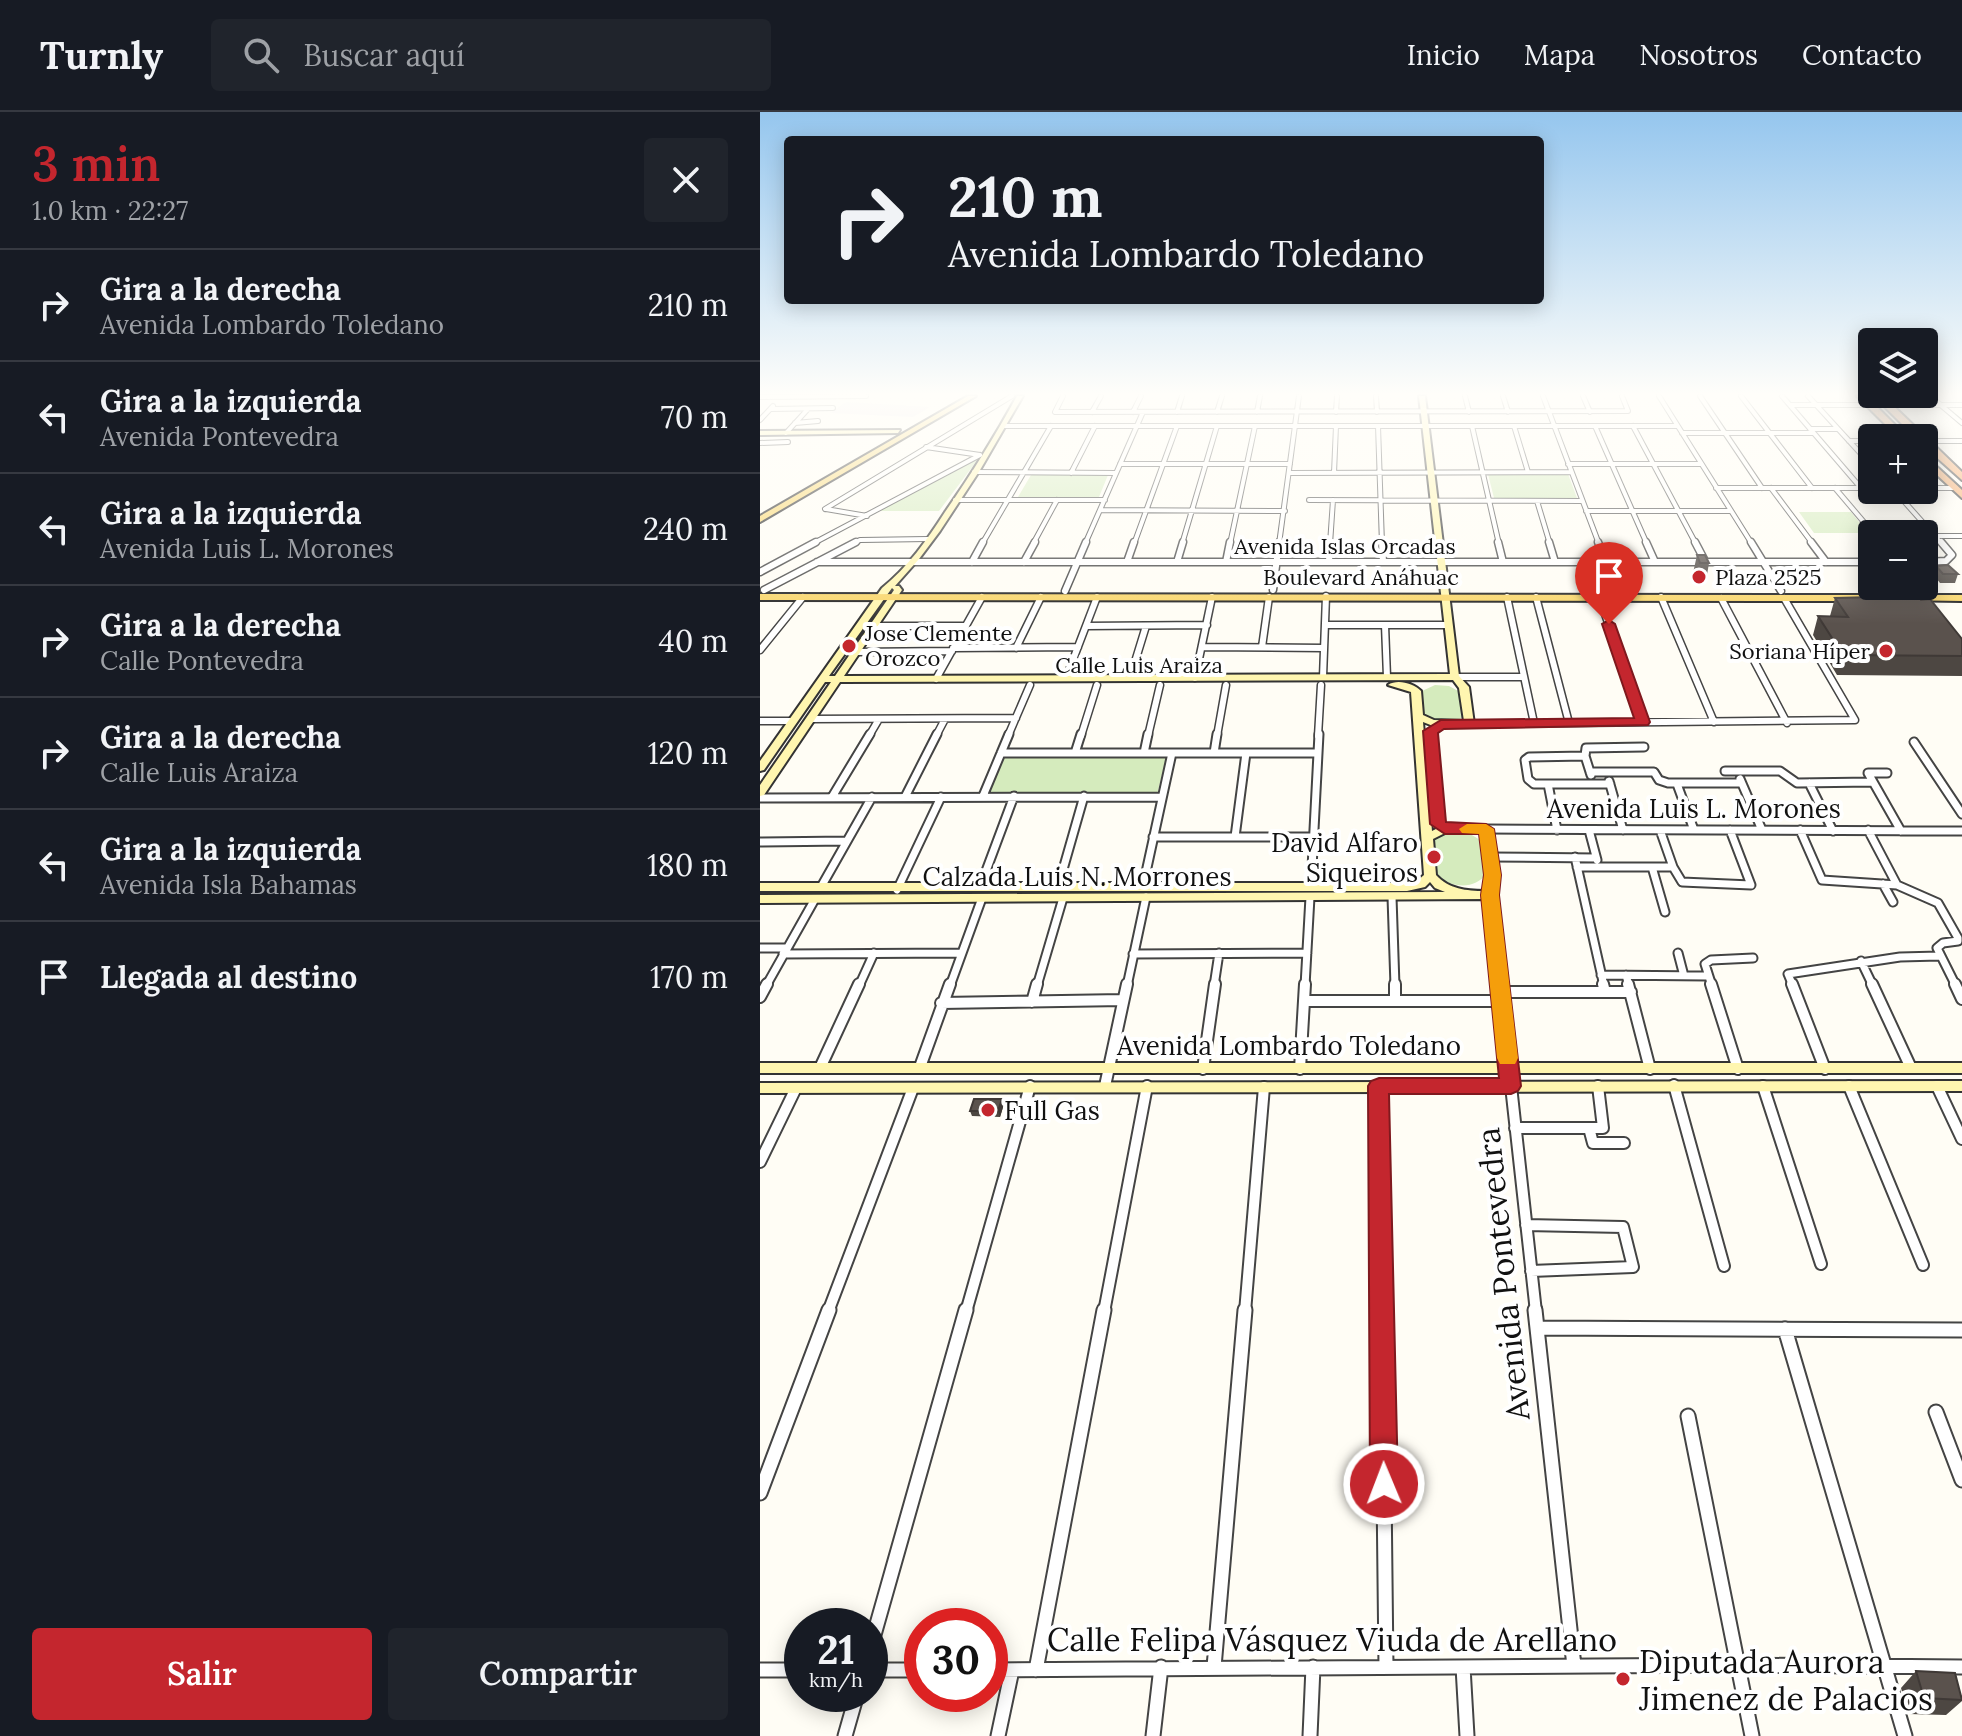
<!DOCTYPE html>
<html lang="es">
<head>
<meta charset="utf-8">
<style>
	:root { --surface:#171b24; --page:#20242c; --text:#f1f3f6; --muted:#9ea1a6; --line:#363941; --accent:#c4262e }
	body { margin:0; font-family:Lora,serif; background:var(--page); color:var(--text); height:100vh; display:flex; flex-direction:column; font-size:30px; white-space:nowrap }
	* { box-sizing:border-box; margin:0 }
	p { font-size:26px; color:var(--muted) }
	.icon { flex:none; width:44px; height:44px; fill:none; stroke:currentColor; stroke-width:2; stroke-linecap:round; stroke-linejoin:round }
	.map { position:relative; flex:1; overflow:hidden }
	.drawer { display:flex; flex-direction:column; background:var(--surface); width:760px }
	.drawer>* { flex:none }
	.hud { position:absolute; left:24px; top:24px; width:760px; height:168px; border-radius:8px; box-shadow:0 4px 20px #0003; background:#171b24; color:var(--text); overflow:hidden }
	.tools { position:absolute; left:1098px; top:216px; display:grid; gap:16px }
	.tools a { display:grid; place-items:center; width:80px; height:80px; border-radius:8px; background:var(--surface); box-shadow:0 4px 20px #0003; font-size:40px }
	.speed { position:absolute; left:24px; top:1496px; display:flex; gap:16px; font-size:40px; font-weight:700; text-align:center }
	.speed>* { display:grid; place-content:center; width:104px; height:104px; border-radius:50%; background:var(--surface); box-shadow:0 4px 20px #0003; line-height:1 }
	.speed small { font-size:20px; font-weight:400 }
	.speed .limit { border:12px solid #d22; background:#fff; color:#111 }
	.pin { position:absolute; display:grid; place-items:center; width:68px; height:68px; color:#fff; margin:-82px -34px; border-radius:50% 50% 50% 0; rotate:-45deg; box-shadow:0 0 8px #0007 }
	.pin .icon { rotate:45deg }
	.me { position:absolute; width:88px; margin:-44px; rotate:359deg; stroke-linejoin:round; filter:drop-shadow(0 0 6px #0008) }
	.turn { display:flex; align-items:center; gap:28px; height:168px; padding:0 32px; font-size:36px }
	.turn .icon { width:104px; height:104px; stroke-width:2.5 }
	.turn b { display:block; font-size:56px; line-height:68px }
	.round { display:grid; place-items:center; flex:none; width:84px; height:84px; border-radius:8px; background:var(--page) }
	.overview { display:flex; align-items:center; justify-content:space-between; height:136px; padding:0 32px }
	h1 { font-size:48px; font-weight:600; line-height:60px; color:var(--accent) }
	.action { display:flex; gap:16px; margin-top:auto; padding:16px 32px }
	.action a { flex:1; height:92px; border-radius:8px; background:var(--accent); color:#fff; font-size:32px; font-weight:600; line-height:92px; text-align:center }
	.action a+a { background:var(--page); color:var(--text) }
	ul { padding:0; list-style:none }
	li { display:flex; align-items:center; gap:24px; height:112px; padding:0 32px; border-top:2px solid var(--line) }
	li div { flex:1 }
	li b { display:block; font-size:30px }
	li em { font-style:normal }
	header { display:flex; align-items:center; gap:48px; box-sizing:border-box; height:112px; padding:0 40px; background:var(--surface); border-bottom:2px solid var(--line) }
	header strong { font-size:38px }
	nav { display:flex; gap:44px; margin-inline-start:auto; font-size:28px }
	.search { width:560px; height:72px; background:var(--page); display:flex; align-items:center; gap:20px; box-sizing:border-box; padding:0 28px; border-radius:8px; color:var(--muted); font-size:30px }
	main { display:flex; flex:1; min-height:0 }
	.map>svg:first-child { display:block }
	.industrial { fill:#eee6ef }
	.green { fill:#d5ebbd }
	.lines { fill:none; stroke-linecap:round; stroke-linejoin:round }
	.street-far4-casing { stroke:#444; stroke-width:6 }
	.street-far3-casing { stroke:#444; stroke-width:9 }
	.street-far2-casing { stroke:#444; stroke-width:11 }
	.street-far1-casing { stroke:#444; stroke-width:14 }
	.street-casing { stroke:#444; stroke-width:17 }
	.secondary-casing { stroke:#333; stroke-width:4 }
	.primary-casing { stroke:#222; stroke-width:4 }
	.highway-casing { stroke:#222; stroke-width:4 }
	.street-far4 { stroke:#fff; stroke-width:4 }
	.street-far3 { stroke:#fff; stroke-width:6 }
	.street-far2 { stroke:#fff; stroke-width:7 }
	.street-far1 { stroke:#fff; stroke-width:10 }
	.street { stroke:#fff; stroke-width:13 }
	.secondary { fill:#fff6b0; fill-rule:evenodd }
	.primary { fill:#f9d66b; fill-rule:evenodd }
	.highway { fill:#f5a25d; fill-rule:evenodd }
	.wall { fill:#4d4742 }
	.shaded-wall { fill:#3f3936 }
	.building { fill:#5a524d; stroke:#3f3936; stroke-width:2 }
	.route { fill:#c4262e; stroke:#7f191e; stroke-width:2 }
	.slow { fill:#f59e0b }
	.poi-dot { fill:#c4262e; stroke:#fff; stroke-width:3 }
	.labels { text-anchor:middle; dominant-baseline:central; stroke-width:8; stroke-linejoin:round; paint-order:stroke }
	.far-street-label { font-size:22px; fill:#111; stroke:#fff }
	.far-poi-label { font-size:22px; fill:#111; stroke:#fff; text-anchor:start }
	.street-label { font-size:26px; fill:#111; stroke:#fff }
	.poi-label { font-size:26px; fill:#111; stroke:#fff; text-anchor:end }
	.near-street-label { font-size:32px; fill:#111; stroke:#fff }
	.near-poi-label { font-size:32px; fill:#111; stroke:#fff; text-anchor:start }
</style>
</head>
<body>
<header>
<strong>Turnly</strong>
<div class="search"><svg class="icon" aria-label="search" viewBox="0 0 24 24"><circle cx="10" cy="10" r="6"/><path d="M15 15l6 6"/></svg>Buscar aquí</div>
<nav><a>Inicio</a><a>Mapa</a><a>Nosotros</a><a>Contacto</a></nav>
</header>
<main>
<section class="drawer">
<div class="overview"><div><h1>3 min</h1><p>1.0 km · 22:27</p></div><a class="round"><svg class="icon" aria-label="close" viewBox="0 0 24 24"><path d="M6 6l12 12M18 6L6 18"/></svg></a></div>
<ul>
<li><svg class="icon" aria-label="right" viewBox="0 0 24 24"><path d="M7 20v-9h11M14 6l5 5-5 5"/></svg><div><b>Gira a la derecha</b><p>Avenida Lombardo Toledano</p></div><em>210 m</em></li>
<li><svg class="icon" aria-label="left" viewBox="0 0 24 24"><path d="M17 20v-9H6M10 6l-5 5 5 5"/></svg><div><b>Gira a la izquierda</b><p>Avenida Pontevedra</p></div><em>70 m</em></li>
<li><svg class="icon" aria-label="left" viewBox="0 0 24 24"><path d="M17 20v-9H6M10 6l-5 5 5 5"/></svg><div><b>Gira a la izquierda</b><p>Avenida Luis L. Morones</p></div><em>240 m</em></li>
<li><svg class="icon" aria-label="right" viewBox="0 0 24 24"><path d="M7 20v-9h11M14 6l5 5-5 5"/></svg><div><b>Gira a la derecha</b><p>Calle Pontevedra</p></div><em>40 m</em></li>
<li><svg class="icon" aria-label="right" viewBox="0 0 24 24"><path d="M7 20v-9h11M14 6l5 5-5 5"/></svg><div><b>Gira a la derecha</b><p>Calle Luis Araiza</p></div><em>120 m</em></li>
<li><svg class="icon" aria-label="left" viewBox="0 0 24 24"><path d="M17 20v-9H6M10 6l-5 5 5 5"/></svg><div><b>Gira a la izquierda</b><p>Avenida Isla Bahamas</p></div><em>180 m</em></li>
<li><svg class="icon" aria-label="arrive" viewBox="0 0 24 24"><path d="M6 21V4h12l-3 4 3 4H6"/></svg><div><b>Llegada al destino</b></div><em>170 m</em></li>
</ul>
<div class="action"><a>Salir</a><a>Compartir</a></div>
</section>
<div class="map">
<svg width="1202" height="1624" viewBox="0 0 1202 1624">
	<rect width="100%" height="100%" fill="#fffdf5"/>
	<path class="industrial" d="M86,290L170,295L153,305L70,301Z"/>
	<path class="green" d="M219,346L179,399H117Z
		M728,362H808L817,386H734Z
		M271,363H348L339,385H258Z
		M1039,400H1091L1108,421H1054Z
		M675,573L689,574L700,580L705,603C692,616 676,610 661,602L660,580Z
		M243,644L406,646L397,683L227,684Z
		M705,719L722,729L727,761C714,779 692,775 675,764L673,727L684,720Z"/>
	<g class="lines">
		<defs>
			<path id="street-far4" d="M303,284L295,300L868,299L862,284
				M616,284L617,300
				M705,284L709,300
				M743,284L748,300
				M783,284L839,432
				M823,284L830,300
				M899,284L992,432
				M940,284L1002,376
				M981,284L1052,376
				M1022,284L1101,376
				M1048,284L1112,354
				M1170,284L1202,311
				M0,285L106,284
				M1030,293H1110
				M1127,293H1202
				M11,297L73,296
				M332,300L341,284
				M373,300L381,284
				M417,300L422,284
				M457,300L462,284
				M497,300L500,284
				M576,300L577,284
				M0,308L13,294
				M35,311L58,309
				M244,314H917
				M618,314L622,432
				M712,314L739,432
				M754,314L768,360
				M835,314L887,432
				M873,314L936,432
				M1050,317H1078
				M26,321L48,297
				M922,321H1053
				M1089,329H1112
				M1164,329H1202
				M0,331L28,330
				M166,335L220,343
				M360,352H530
				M808,352H941
				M214,360L356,361
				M311,361L335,314
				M529,361L811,360
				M574,361L576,314
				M956,376H1112
				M1011,376L1053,432
				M1075,376L1114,422
				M1164,376H1194
				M1134,378L1182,432
				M195,388H345
				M549,388L822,389
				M777,389L790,432
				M65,397L252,284
				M66,397L107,404
				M340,398L525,399
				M826,399H971
				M1177,424H1202
				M52,432L220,343
				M92,432L100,428L168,427
				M222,432L291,314
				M273,432L297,388
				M325,432L383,300
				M374,432L417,314
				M422,432L457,314
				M470,432L495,314
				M519,432L539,284
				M570,432L573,388"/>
			<path id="street-far3" d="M622,430L623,450
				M738,430L743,450
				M789,430L795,450
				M838,430L856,479
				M886,430L895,450
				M935,430L945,449
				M991,430L1021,479
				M1051,430L1066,450
				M57,450H1112
				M212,450L223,430
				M264,450L275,430
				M367,450L374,430
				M417,450L423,430
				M466,450L470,430
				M569,450L570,430
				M1100,450L1112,465
				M1164,450L1186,449L1192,443L1181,430
				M0,460L56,430
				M1119,474L1123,479
				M4,478L96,430
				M513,478L519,430
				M305,479L326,430
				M747,485L774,611
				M776,485L809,611
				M839,485L883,610
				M901,485L954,610
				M961,486L1027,611
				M565,513H689
				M625,513L627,565
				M114,514H206
				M326,514L447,513
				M442,535L564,536
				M502,535L509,485
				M193,536L318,535
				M256,536L281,485
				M0,538L43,485
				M96,540L192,539
				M563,565L566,484
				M695,565H762
				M306,566L337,485
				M370,566L386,514
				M435,566L452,485
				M176,567L222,485
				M50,607L256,606
				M0,609H33
				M709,612L1095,608L1024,486
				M109,624L119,607
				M176,624L185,607
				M248,624L270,573
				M321,624L337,573
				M388,624L400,573
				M457,624L466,573
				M558,624L561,573"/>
			<path id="street-far2" d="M1154,630L1202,702
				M241,641H558
				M315,641L321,622
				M384,641L388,622
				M454,641L457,622
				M825,644L769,645L765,648L768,667L774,672H850
				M965,659H1020L1037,671L1112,670
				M830,660H894L899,668L908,671H981
				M1127,661H1108L1141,719
				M831,663L825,644L826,636L884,635
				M980,667L1002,718
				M849,669L863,718
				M1049,671L1073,719
				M788,672L797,718
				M917,672L934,718
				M223,684L249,622
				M72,685L110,622
				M145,685L177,622
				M0,686L401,685
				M726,717L1202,719
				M829,718L837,748
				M900,718L913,755L922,770L991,773L970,718
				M1040,718L1062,768L1137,773
				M1108,718L1137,773L1178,791L1198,826V829L1183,831L1177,836L1196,874
				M393,725H554
				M475,725L486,641
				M0,730L87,729
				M731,745L836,746
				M815,745L844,874
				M817,755H913
				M892,755L905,800
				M1123,772L1133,790
				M383,774L412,641
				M61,775L112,685
				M220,775L254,684
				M298,775L324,684
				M551,775L559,622
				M137,778L181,685
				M632,785L635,874
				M0,836H27
				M918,841L924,864
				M23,842L200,841
				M373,842L547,841
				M1101,849L1113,874
				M841,863L947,864
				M866,863L869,874
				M6,874L55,787
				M99,874L114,841
				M190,874L222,786
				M277,874L303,786
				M367,874L386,785
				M454,874L459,841
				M545,874L550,785
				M952,874L945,852L951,848L993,846
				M1033,874L1028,862L1140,845L1179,844"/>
			<path id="street-far1" d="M635,872V889
				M843,872L845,880
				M868,872L890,957
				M951,872L978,957
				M1032,872L1065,957
				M1112,872L1151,956
				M1195,872L1202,887
				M741,880H871
				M0,885L7,872
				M544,889H742
				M272,890L277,872
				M181,891L363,888
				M160,955L190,872
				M60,956L99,872
				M443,957L455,872
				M540,957L545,872
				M914,973L964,1154
				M345,974L367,872
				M619,974L622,1200
				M751,974L776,1200
				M1003,974L1061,1152
				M1089,974L1163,1153
				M1177,974L1202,1027
				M755,1016H843L838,974
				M829,1016L833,1031H864
				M0,1050L36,976
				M766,1113L863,1115L873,1155L771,1159
				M68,1200L153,976
				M206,1200L270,974
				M344,1200L387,974
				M485,1200L504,975"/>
			<path id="street" d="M622,1198L626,1555
				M775,1198L814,1554
				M777,1216L1202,1218
				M1025,1217L1145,1624
				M1176,1300L1202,1368
				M928,1304L992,1624
				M0,1381L69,1198
				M110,1537L206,1198
				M454,1555L485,1198
				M703,1555L707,1624
				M0,1558H42
				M110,1558H162
				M230,1558L977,1553L1202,1555
				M276,1558L344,1198
				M85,1624L97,1582
				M238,1624L252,1558
				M393,1624L401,1555
				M550,1624L553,1555"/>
			<path id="secondary" d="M257,284H263L220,358L180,419L159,447L135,474H139L142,478L84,564L690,562L659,284H665L699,564L709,575L714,612L709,615L685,614L675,622L682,709L688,714H726L731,717L739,763L736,783L755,951H1202V961H756L754,967L749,968L744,967L742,961H0V951H741L725,787L0,791V783L685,780L675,776L670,770L665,775L647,779H0V771H647L657,769L664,763L651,580L628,573C637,567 653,571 661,579L663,603L674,608L704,609L699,576L693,568L80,570L4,683L0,684V673L71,570H65L4,658L0,659V649L122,476C148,455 167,428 185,400C211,363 235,324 257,284ZM132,476L134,478L75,564H69ZM663,610L673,614L665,621L672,710L678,716L672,719ZM687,720H721L727,763L725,779C706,779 689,777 676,763L673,727Z
				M140,318L138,321L0,323V319Z
				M1202,969V979L0,981V971Z"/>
			<path id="primary" d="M208,284H216L0,410V404Z
				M0,482L1116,483L1121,486L1116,489L0,488Z
				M1140,483H1202V489L1137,488L1135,486Z"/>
			<path id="highway" d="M1097,284H1106L1148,326H1139Z
				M1114,284H1123L1202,360V368L1164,334V326H1156Z
				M1164,343L1202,378V386L1164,351Z"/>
		</defs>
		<use href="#street-far4" class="street-far4-casing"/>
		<use href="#street-far3" class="street-far3-casing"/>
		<use href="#street-far2" class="street-far2-casing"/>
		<use href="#street-far1" class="street-far1-casing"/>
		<use href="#street" class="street-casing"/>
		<use href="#secondary" class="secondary-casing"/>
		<use href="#primary" class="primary-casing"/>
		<use href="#highway" class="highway-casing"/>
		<use href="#street-far4" class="street-far4"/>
		<use href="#street-far3" class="street-far3"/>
		<use href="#street-far2" class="street-far2"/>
		<use href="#street-far1" class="street-far1"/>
		<use href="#street" class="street"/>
		<use href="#secondary" class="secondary"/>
		<use href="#primary" class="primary"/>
		<use href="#highway" class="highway"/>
	</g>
	<path class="wall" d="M937,443L949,451L946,469H937L933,461Z
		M1176,454L1198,462L1195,471H1180L1173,462Z
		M1075,486L1202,527V564L1077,563L1053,523L1058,504H1070Z
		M244,992L240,1005L212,1004L210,999Z
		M1156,1559L1202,1584V1589L1186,1603L1148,1602L1141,1576Z"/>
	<path class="shaded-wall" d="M242,987L244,992L240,1005L238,999Z"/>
	<path class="building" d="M937,443H945L949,451H940Z
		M1188,453L1198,462H1183L1176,454Z
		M1159,484L1161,488L1170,487L1202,527V544L1083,543L1058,504L1088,505L1075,486Z
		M214,987H242L238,999H210Z
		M1156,1559L1195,1561L1202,1588L1164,1586Z"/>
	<linearGradient id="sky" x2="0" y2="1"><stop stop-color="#95c6ee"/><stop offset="0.55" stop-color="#fffefa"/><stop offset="1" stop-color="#fffefa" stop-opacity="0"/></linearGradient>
	<rect width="1202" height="512" fill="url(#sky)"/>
	<path class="route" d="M849,508L855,512L890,610L888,613L684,617L678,621L686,710L726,712L734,717L741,763L739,783L761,974L758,979L751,982H629L638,1372L634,1382L624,1386L614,1382L610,1372L608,974L611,969L619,966H739L721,783L724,763L719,722H685L670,712L663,619L681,608L874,606L842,512Z"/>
	<path class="slow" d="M707,712H726L734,717L741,763L739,783L758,946L755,952H740L737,946L721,783L724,763L719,722L702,721L699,717Z"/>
	<g class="poi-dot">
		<circle cx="939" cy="465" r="8"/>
		<circle cx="89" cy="534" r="8"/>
		<circle cx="1126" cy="539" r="8"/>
		<circle cx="674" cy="745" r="8"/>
		<circle cx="228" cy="998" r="8"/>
		<circle cx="863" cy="1567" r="8"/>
	</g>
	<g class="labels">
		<g class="far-street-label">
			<text x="585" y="434">Avenida Islas Orcadas</text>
			<text x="601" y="465">Boulevard Anáhuac</text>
			<text x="379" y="553">Calle Luis Araiza</text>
		</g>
		<g class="far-poi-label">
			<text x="955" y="465">Plaza 2525</text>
			<text x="105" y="521">Jose Clemente<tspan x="105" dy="25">Orozco</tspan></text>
			<text x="1110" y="539" text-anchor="end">Soriana Híper</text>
		</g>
		<g class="street-label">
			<text x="934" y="696">Avenida Luis L. Morones</text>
			<text x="317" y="764">Calzada Luis N. Morrones</text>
			<text x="529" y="933">Avenida Lombardo Toledano</text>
		</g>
		<g class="poi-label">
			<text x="658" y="730">David Alfaro<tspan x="658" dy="30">Siqueiros</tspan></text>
			<text x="244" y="998" text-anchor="start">Full Gas</text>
		</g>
		<g class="near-street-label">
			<text transform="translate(743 1162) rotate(-96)">Avenida Pontevedra</text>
			<text x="572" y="1527">Calle Felipa Vásquez Viuda de Arellano</text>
		</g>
		<g class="near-poi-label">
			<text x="879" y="1549">Diputada Aurora<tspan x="879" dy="37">Jimenez de Palacios</tspan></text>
		</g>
	</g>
</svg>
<div class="tools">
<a><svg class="icon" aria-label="layers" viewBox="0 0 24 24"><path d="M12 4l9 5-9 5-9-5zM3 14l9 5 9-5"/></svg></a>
<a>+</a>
<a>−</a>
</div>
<div class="speed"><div>21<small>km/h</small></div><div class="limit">30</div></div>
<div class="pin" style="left:849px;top:512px;background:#d93025"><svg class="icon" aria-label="arrive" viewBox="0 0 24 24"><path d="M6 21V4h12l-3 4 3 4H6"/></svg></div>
<svg class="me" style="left:624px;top:1372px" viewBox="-20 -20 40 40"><circle r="17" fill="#c4262e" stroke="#fff" stroke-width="3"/><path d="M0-11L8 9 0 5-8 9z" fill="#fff"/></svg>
<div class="hud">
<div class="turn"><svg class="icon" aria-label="right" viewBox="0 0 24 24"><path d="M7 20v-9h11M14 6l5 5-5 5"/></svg><div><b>210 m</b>Avenida Lombardo Toledano</div></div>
</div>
</div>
</main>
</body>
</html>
